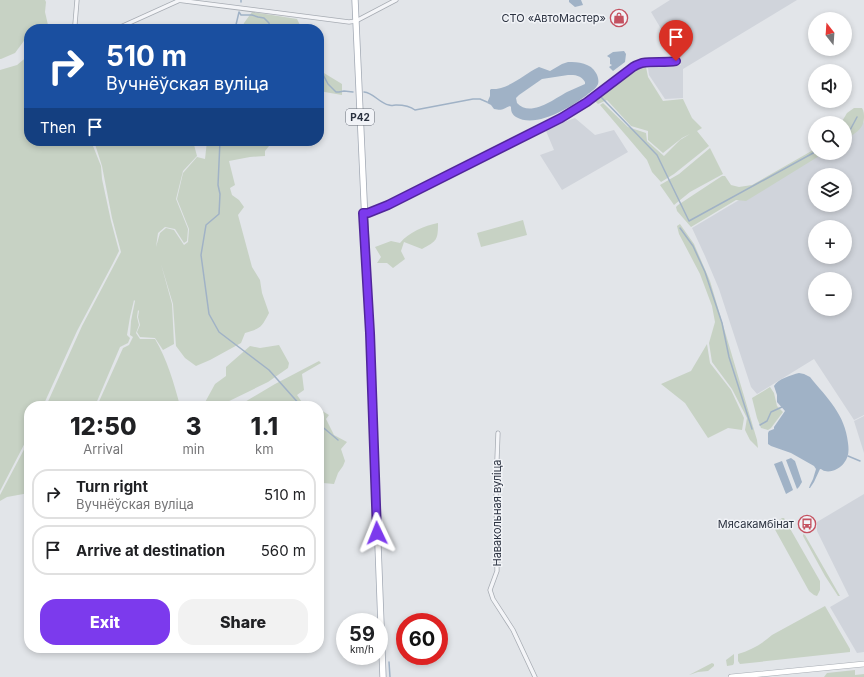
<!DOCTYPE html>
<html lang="en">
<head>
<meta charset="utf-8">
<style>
	:root { --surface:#fff; --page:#f2f2f2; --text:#202124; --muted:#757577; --line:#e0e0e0; --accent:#7c3aed }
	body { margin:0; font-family:Inter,sans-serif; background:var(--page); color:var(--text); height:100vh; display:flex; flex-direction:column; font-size:15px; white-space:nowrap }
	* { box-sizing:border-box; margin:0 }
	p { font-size:13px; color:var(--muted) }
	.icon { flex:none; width:22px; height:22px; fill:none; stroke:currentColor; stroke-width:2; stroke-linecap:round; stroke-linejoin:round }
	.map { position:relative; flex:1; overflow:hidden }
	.sheet { position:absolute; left:24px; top:401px; width:300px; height:252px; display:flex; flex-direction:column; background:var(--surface); border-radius:16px; box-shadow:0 2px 6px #0003 }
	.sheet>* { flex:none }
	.hud { position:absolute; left:24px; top:24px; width:300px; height:122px; border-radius:16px; box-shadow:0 2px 6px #0003; background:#1a4fa0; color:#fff; overflow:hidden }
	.needle { width:26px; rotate:343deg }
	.controls { position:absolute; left:808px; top:12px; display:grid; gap:8px }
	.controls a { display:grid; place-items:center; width:44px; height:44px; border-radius:50%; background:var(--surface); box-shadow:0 2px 6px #0003; font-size:20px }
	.speed { position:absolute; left:336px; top:613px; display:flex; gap:8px; font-size:20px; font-weight:700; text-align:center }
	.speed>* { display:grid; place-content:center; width:52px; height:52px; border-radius:50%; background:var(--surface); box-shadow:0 2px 6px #0003; line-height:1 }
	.speed small { font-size:10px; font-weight:400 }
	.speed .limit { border:6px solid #d22; background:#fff; color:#111 }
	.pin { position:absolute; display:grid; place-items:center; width:34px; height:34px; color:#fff; margin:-41px -17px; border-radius:50% 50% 50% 0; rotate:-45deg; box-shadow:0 0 4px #0007 }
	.pin .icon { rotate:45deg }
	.me { position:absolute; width:44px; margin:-22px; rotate:358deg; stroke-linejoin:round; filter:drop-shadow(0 0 3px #0008) }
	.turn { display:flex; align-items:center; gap:14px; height:84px; padding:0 16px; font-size:18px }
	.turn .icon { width:52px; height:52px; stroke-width:2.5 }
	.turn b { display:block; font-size:28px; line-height:34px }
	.then { display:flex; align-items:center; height:38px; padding:0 16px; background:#0003; gap:8px; font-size:15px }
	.eta { display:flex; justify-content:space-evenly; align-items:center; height:68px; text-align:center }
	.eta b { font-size:24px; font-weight:800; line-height:28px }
	.action { display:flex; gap:8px; margin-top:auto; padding:8px 16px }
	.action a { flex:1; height:46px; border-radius:16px; background:var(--accent); color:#fff; font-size:16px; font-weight:800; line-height:46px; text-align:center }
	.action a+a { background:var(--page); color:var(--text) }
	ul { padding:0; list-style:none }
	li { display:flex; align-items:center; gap:12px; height:50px; margin:0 8px 6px; padding:0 8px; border:2px solid var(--line); border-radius:16px }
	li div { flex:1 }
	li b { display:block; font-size:15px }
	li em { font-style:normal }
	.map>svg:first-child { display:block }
	.built { fill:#d0d4db; fill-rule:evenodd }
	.green { fill:#c7d2c4 }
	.water { fill:#a0b2c6; fill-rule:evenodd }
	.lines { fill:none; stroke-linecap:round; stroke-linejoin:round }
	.stream { stroke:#a0b2c6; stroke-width:1.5 }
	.street-casing { stroke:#a7acb3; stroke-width:5 }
	.secondary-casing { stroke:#a7acb3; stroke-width:6 }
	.primary-casing { stroke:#a2a9b4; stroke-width:7 }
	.street { stroke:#f4f5f8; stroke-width:3.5 }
	.secondary { stroke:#fff; stroke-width:5 }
	.primary { stroke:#fff; stroke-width:5.5 }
	.route-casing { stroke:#51269a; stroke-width:10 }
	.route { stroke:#7c3aed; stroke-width:7 }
	.labels { text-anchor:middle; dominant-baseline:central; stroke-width:3; stroke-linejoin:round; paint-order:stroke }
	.shield { fill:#f1f3f7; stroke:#666c77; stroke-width:1 }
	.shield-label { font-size:10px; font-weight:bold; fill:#2b3240 }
	.poi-label { font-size:11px; fill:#2b3240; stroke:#f1f3f7; text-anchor:end }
	.street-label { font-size:11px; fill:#2b3240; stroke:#f1f3f7 }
</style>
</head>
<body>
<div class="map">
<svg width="864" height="677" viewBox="0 0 864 677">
	<rect width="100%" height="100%" fill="#e2e5e9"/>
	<path class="built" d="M670,0H797L683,69V98L665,99L649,75L648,68L681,65L679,59L651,12Z
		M575,118L595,135L614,130L628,152L562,190L540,155L554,150L546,131L564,122Z
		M864,122V415L854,420L814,359L757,394L751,387L719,289L705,256L692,228L739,200L746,199L820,153H845V138ZM815,175H845V205H815ZM815,227H845V257H815ZM815,279H845V309H815Z
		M864,416V453L854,421Z
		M864,494V652L857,653L830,607L849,596L817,531V522Z"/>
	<path class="green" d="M0,0H45L46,2L45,12L48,25L40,29H29V34L15,53L1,59H0Z
		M252,12L297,19L300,25L298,29H242L244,23Z
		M29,55V141H91L101,166L102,179L111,221L119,251L112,265L77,331L43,406H29V435L0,491V70L17,65Z
		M646,67L648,77L663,101L683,99L692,118L702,128L697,131L709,146L674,174L661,182L652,172L647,160L600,105L603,103L628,127L646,133L647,141L664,156L680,140L690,134L682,138L663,153L648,140V131L631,126L607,100L598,104L595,101L603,93L634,70Z
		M319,70L342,84V95L319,91Z
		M854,108H862C864,111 864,114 864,118C864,129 854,134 845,140V123H841L847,113Z
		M94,141H193L197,156L183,171L176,199L188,229L187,241L184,243L175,229L165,227L158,233L156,247L160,233L166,228L174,230L184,245L188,242L189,229L177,199L183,173L197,157L205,159L207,141H273L265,151V156L250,157L229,161L235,185L230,188L232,195L239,200L244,207L238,215L252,267L260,280L262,293L269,313C261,328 261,328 245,333L241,343L210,360L196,366L185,358L176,346L173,304L161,264L172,304L174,344L163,350L155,338L140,337L137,332L140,325L138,317L139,311L138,310L137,317L139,325L136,333L140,339H155C167,359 174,383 180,406H97L123,348L129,345L133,337L130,335L131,321L135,301L134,300L130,317L127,335L130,338L128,343L120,347L95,406H46L82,326L121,252L112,218L102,166Z
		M710,148L723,174L690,192L674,205L660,185L679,174Z
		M815,149V153H824L746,201L736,200L691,227L677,211L676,207L678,205L722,176H725L731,185L739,187L752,185Z
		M523,220L527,235L481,247L477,233Z
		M438,223C438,240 437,241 422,249L404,242L401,251L405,259L393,268L387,263H377L381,257L375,247L391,241L400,243C409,232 424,226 438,223Z
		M680,224L694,244L710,281L757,440L758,448L750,440L745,430L747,418L732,389L712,362L709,343L715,322L712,306L700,274L679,234L677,226Z
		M707,344L710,363L731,390L744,418L742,430L728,428L708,438L685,403L661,384L691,371Z
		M279,345L289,363L288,368L268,382L219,406H203L215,384L226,376V367L250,346L260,348Z
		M319,361L321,363L302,374L304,390L297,395L304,405L309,406H238L275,384Z
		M770,387L774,393L777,406L783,412L771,428L768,430L761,428L757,418L752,398Z
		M319,409L329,415L326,419L334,435L347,442L341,449L345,461L343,466L338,473L334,484L323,483L319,478Z
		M29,440V493L7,497L0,501V495Z
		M782,518H784L820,581V590L817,596L814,595L809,591L773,526L774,524Z
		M803,534L805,535L840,596H838L825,576L803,536Z
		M825,606L850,649V652L740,664L738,661V654C751,650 762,644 772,635Z
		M734,654V663L733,665L727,666L726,660Z
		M712,663L714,664V666L708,671L698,672L689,675Z
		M855,670V675L864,674V677H824L827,673Z"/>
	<path class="water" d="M569,0H581L583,5L575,7L569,2Z
		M624,51L626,54L625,62L613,71L609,67L612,65L610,64V58L607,56L613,52Z
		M568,62C578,62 591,63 596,73C598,76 599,81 598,84C596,89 590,92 587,95C571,107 536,129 516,117C512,114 511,112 511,107L510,106C502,109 503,111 494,109L491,105L487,103L490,96V90L491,89C495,89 498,89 501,88C515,84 526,73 539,67L550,71L562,64ZM568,75C575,75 581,75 585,82V84C579,87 573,89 567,92C554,99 530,118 517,103L516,98L519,95L542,79Z
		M799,373L804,374L810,377C827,398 845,414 848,443C849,450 849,457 844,463C841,468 831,473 825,471C823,471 822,469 820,469L814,482L810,488H809L810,485L813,479L816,469L814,466L791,453L771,446L768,444V433L769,431L774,429V427L785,411L777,402V395L774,386C778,379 791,375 799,373Z
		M791,458L795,461L802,482L799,487L797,489L786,460Z
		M782,461L793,490L786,494L774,464Z"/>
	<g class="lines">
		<path class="stream" d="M241,0V2
			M235,29L239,12L241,15H252L258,17L264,18L269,23L270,29
			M319,67L328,84L336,92H339L344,91L353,92
			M364,92C374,93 379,103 389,105C391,106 394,105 396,105C402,105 410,106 415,110L473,99H480L487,102
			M601,97L657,155L689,221L815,152
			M845,135L848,134L857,117
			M220,141L218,185L220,194L219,214L206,225L201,255L209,314L219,332L269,370L301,406
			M680,228L693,246L705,272L722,323L729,357L752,429
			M319,424L338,440
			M760,425L767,421L771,412L782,407
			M848,456L860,461
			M389,662L390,677"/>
		<defs>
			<path id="street" d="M177,0L349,22L356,21L396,0
				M77,29L75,24L77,0
				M116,29L178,1
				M363,213H367L388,205L561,118L587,102L633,67C636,65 639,64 642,63C654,61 665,63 676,61
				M498,433L496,485L497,571L490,590L493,599L513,630L535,677"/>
			<path id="secondary" d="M731,677L864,664"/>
			<path id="primary" d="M355,0L370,333L383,677"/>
		</defs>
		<use href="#street" class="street-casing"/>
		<use href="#secondary" class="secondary-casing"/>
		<use href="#primary" class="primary-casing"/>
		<use href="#street" class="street"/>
		<use href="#secondary" class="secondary"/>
		<use href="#primary" class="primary"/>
	</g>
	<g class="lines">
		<defs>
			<path id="route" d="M377,533L370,333L363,213H368L388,205L561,118L587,102L633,67C636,65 639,64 642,63C654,61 665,63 676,61"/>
		</defs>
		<use href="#route" class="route-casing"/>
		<use href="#route" class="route"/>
	</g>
	<defs>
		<symbol id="shop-ring" viewBox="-11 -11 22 22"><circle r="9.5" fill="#f1f3f7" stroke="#c45160" stroke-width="1.5"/><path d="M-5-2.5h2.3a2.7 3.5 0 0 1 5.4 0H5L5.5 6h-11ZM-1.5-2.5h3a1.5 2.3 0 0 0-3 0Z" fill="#c45160"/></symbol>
		<symbol id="bus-ring" viewBox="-11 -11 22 22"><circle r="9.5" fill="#f1f3f7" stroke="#c45160" stroke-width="1.5"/><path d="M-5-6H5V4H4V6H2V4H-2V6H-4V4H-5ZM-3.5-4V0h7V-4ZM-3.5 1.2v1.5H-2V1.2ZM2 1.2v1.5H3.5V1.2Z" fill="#c45160"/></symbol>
	</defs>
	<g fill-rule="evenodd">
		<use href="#shop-ring" x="609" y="8" width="20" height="20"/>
		<use href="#bus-ring" x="797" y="514" width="20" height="20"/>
	</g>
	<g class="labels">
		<rect class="shield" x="346" y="109" width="28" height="16" rx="3"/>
		<g class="shield-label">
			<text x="360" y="117">Р42</text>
		</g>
		<g class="poi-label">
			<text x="606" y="18">СТО «АвтоМастер»</text>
			<text x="794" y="524">Мясакамбінат</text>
		</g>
		<g class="street-label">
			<text transform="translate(497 513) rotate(-90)">Навакольная вуліца</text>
		</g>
	</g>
</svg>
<div class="controls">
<a><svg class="needle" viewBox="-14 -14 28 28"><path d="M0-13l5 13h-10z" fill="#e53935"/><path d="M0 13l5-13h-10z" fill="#757577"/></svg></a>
<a><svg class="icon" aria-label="sound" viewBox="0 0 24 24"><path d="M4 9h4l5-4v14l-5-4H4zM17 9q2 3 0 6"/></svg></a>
<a><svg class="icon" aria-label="search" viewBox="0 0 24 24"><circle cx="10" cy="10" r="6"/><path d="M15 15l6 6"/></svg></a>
<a><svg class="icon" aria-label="layers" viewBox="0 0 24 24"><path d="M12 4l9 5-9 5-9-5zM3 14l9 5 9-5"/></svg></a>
<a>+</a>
<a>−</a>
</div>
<div class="speed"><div>59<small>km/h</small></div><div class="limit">60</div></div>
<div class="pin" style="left:676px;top:61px;background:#d93025"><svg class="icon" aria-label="arrive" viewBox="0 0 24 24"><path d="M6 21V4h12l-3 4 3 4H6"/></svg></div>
<svg class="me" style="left:377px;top:533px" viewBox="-20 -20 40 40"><path d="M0-17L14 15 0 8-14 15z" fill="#7c3aed" stroke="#fff" stroke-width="4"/></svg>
<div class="hud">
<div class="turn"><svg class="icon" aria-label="right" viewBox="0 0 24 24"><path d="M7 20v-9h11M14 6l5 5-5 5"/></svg><div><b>510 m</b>Вучнёўская вуліца</div></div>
<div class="then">Then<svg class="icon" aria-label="arrive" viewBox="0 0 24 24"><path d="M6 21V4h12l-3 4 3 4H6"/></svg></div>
</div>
<section class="sheet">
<div class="eta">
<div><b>12:50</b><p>Arrival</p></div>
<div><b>3</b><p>min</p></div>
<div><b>1.1</b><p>km</p></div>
</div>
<ul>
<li><svg class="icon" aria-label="right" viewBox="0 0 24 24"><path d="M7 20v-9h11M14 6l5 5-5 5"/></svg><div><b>Turn right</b><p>Вучнёўская вуліца</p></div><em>510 m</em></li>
<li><svg class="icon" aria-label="arrive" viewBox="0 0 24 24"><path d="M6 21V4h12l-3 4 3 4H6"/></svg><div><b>Arrive at destination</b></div><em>560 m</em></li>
</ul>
<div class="action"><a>Exit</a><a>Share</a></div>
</section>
</div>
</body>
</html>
